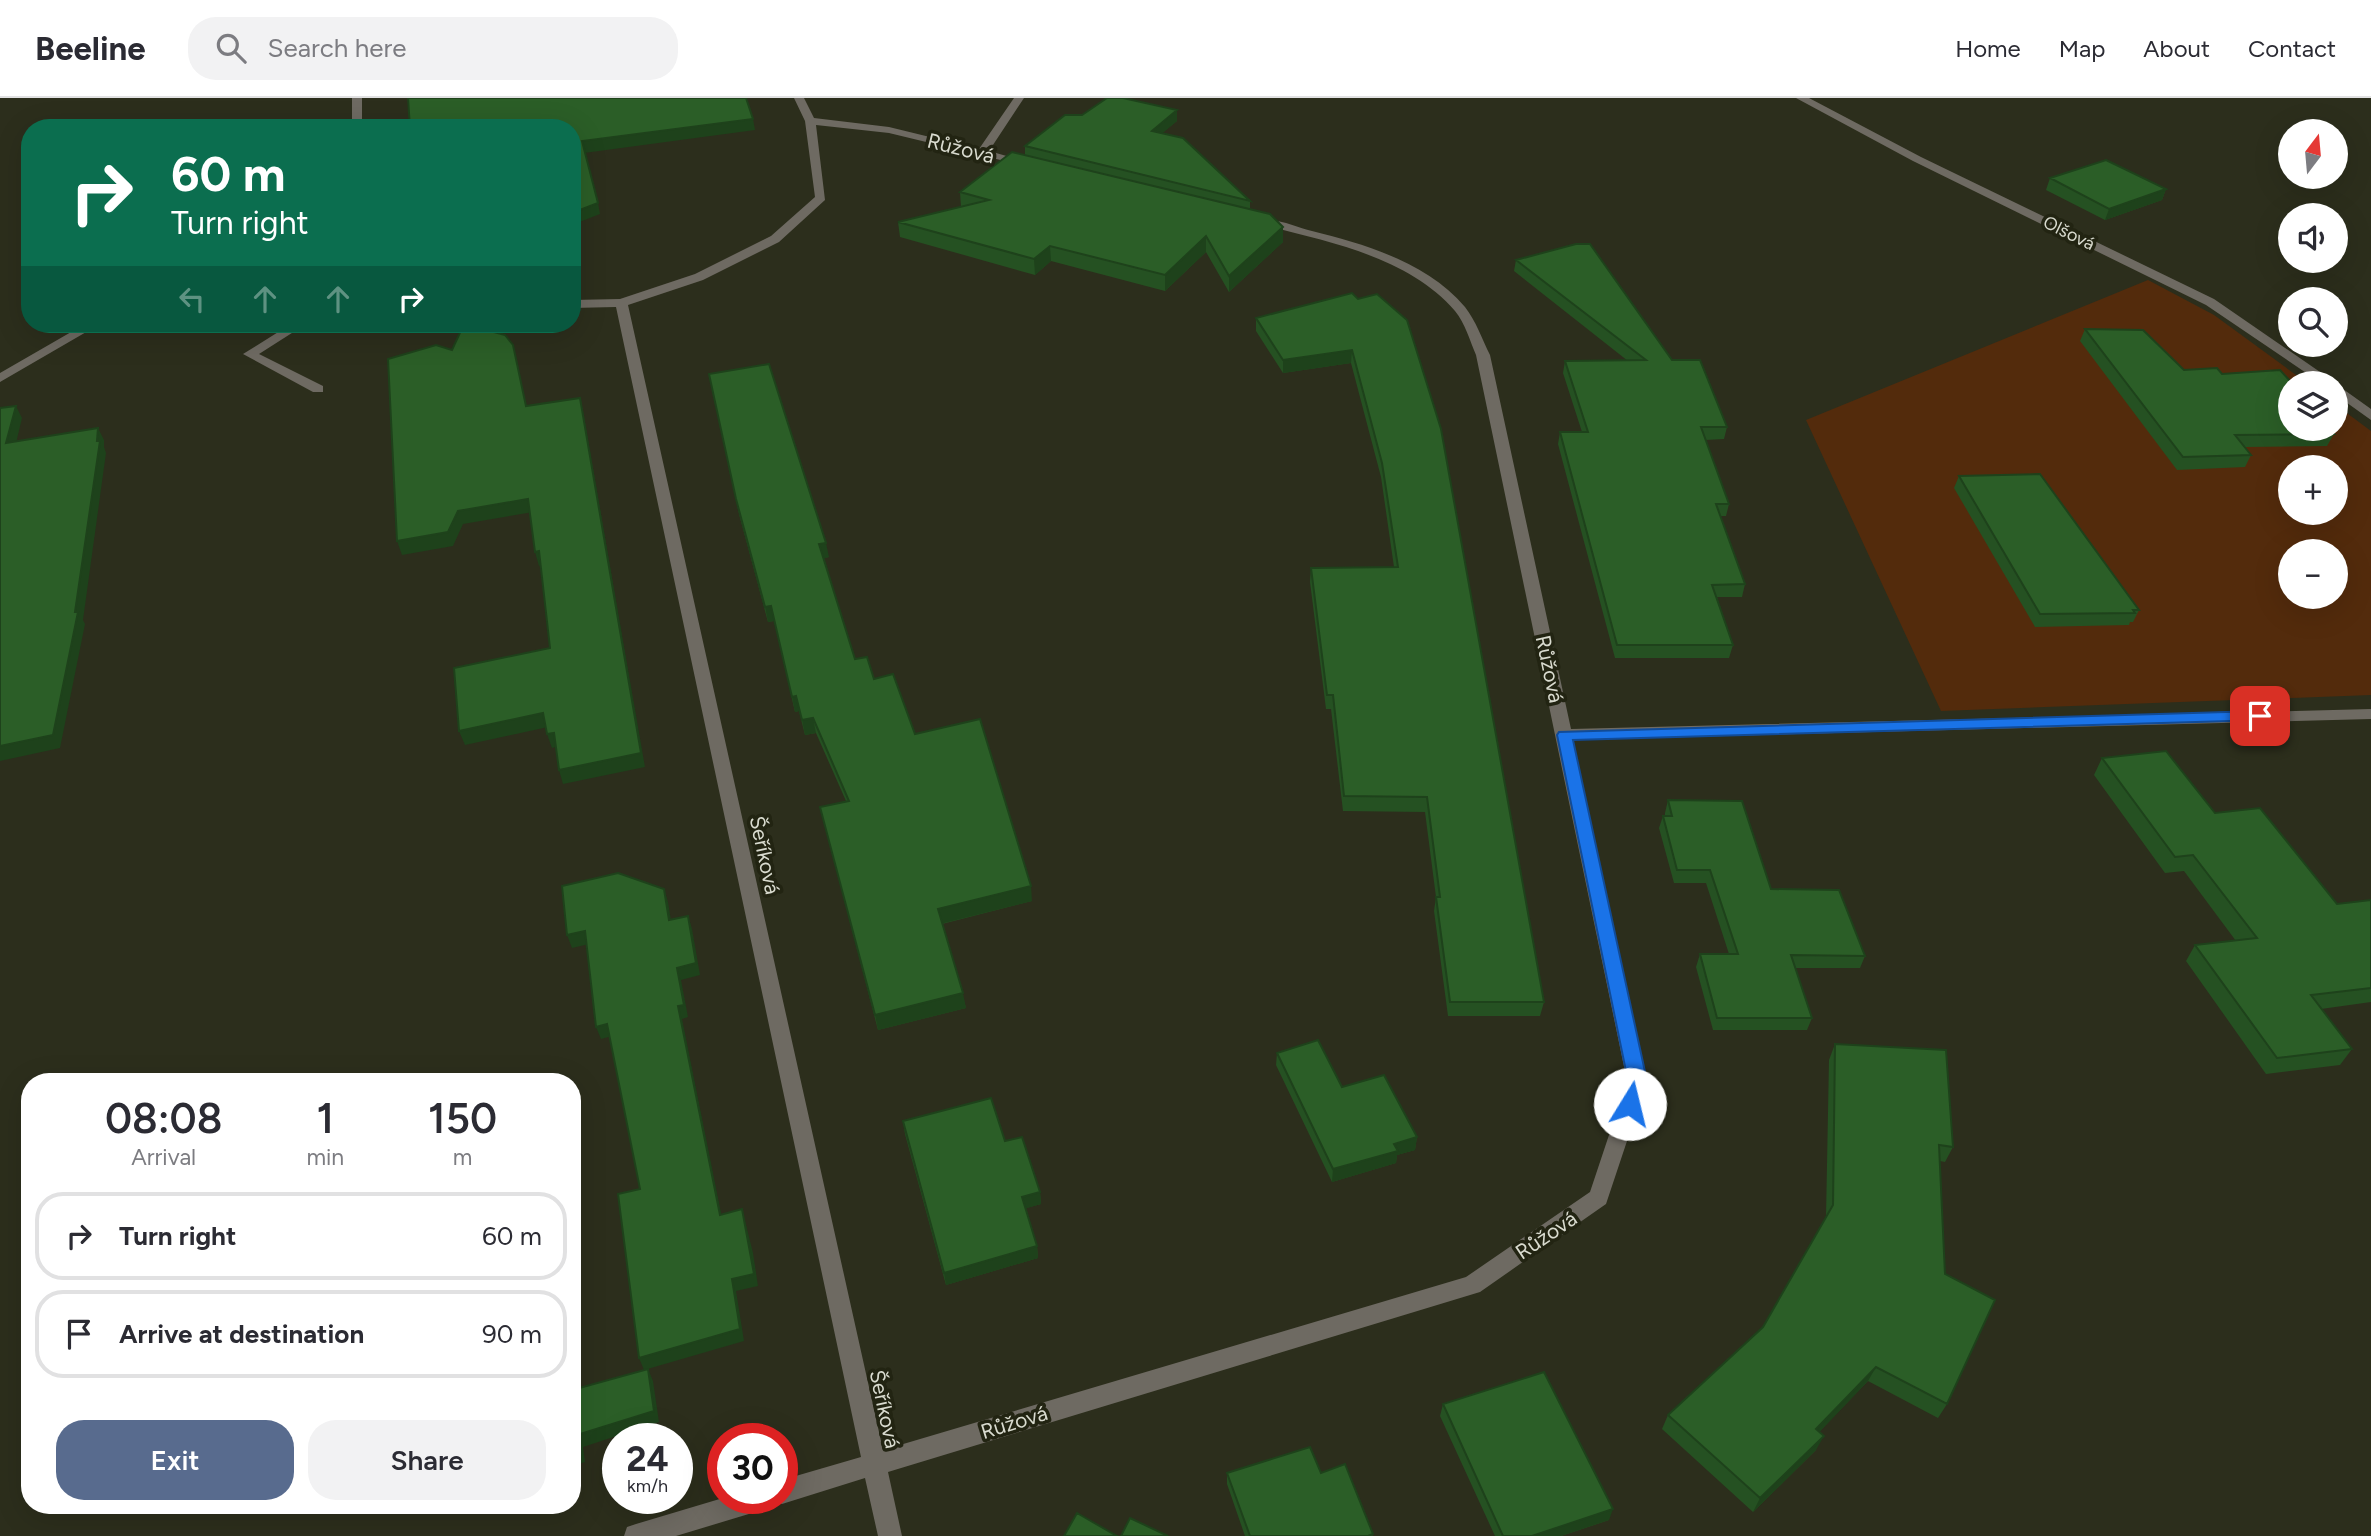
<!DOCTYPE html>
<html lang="en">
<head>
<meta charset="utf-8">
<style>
	:root { --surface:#fff; --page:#f2f2f3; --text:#2b2b33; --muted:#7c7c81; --line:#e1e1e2; --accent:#586b8e }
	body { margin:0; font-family:Figtree,sans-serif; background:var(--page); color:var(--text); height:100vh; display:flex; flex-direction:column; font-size:26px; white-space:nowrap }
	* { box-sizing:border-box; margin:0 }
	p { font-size:23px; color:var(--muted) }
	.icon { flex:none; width:38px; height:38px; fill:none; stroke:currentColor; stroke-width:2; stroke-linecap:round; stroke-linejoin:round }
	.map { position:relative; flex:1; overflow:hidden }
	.details { position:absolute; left:21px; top:975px; width:560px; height:441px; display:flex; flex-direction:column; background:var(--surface); border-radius:28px; box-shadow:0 7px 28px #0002 }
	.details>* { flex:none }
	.banner { position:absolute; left:21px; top:21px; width:560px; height:214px; border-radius:28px; box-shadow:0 7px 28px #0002; background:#0b6e4f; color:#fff; overflow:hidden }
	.needle { width:46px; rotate:16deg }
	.controls { position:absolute; left:2278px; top:21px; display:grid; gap:14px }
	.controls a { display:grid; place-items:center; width:70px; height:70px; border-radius:50%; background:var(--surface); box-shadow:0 7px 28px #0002; font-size:35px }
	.speed { position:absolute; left:602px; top:1325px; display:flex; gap:14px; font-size:35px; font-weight:700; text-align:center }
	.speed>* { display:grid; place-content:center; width:91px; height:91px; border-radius:50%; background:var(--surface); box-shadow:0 7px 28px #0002; line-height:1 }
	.speed small { font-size:18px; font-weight:400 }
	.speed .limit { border:10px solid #d22; background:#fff; color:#111 }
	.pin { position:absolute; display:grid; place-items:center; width:60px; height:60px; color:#fff; margin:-30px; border-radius:14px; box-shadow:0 4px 10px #0006 }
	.me { position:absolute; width:77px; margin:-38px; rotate:9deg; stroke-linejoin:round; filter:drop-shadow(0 0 5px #0008) }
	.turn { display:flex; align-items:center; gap:24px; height:147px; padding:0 35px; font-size:32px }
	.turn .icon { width:91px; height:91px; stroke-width:2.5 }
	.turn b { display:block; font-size:49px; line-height:60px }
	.lanes { display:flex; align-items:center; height:66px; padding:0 35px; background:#0003; justify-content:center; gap:35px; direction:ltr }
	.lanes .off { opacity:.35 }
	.eta { display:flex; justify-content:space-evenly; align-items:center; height:119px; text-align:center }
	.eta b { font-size:42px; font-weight:600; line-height:49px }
	.primary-button { display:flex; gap:14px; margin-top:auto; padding:14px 35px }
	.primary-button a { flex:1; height:80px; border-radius:28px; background:var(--accent); color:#fff; font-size:28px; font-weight:600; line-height:80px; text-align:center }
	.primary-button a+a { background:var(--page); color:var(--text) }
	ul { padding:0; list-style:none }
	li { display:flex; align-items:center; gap:21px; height:88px; margin:0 14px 10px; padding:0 21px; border:4px solid var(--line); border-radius:28px }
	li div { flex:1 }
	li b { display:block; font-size:26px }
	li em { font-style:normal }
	header { display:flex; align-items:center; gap:42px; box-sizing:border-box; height:98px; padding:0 35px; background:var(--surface); border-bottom:2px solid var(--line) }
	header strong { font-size:33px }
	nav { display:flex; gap:38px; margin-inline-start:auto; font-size:24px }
	.search { width:490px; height:63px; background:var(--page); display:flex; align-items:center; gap:18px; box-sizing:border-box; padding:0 24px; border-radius:28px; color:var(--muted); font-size:26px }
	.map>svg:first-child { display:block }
	.green { fill:#532b0c; fill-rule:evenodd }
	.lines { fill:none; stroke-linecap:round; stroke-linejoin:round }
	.minor { fill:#6e6a62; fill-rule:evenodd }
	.wall { fill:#255122 }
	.shaded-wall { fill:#1e421b }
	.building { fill:#2b5e27; stroke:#1e421b; stroke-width:2 }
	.route { fill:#1a73e8; stroke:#114b97; stroke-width:2 }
	.labels { text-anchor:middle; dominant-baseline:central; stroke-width:7; stroke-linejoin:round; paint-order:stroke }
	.far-street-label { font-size:18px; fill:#d9dbcf; stroke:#222412 }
	.street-label { font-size:21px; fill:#d9dbcf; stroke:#222412 }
</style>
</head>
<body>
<header>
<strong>Beeline</strong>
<div class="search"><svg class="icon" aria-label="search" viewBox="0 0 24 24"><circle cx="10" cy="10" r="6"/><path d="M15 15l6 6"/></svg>Search here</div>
<nav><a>Home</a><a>Map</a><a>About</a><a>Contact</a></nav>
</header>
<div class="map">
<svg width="2371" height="1438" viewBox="0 0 2371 1438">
	<rect width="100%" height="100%" fill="#2c2e1c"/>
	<path class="green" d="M2148,182L2214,217L2307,285H2291V331H2336V307L2371,333V597L1941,613L1806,322ZM2291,369H2336V415H2291ZM2291,453H2336V499H2291Z"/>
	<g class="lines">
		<path class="minor" d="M352,0H362V30H352Z
			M794,0H804L814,20L889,29L979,51L1014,0H1024L989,53L1031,65L1025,68L889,35L816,27L825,102L779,144L703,182L628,207L883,1352L1466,1179L1590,1094L1627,983L1476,257C1470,243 1465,225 1455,213C1408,158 1325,143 1259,126V122C1275,119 1296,129 1312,133C1365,146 1428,165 1465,209C1476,223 1482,241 1490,257L1571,631L2371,611V621L1573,642L1647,983L1606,1106L1480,1194L888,1374L902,1438H878L865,1380L782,1406L773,1402L771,1408L762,1412L676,1438H624L627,1429L636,1426L723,1400H782V1382L861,1359L616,209L572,210V202L620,201L695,176L771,138L815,99L805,23Z
			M1796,0H1809L1921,59L2214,201L2336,285H2321L2206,207L1913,63Z
			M85,226H100L0,284V275Z
			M291,226H306L259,256L323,288V294H313L243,256Z
			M2336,286L2371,311V322L2336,297Z"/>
	</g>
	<path class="wall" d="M1177,23L1162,35L1250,103V112L1283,129V144L1229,194L1206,154L1165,193L1051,163L1035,177L900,139L898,124L961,109L960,94L1025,57V48Z
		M2050,80L2166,91L2162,102L2105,122L2046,92Z
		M1516,162L1672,262L1727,329L1724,341L1705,342L1729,406L1726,418H1720L1745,486L1742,499H1717L1733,547L1729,560H1615L1558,346L1560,334H1582L1563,275L1565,263H1628L1514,173Z
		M1352,195L1544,904L1540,918H1448L1434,813L1436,799L1425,714L1343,713L1331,611H1326L1310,484L1311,470L1394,469L1381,379L1351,265L1283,275L1256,233V220Z
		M2085,231L2184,272L2222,276L2334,336L2327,348L2245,349L2251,357L2245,369L2177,372L2080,243Z
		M709,276L829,459L824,460L855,561L874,581L915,636L1032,803L942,826L966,910L878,932L820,709L846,703L816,635L805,637L799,613L795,614L774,523L768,524L739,416Z
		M1959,378L2139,512L2133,524H2130L2129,527L2035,529L1954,390Z
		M2102,660L2215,715L2337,806L2371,802V904L2321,911L2352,951L2340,967L2266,976L2186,863L2195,847L2236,843L2184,773L2165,775L2094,677Z
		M1668,702L1771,791L1865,858L1860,870H1795L1812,920L1807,932H1713L1696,869L1700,856H1729L1706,785H1674L1659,730L1663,718H1665V715Z
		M1835,946L1953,1049L1945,1064L1940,1063L1947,1306L1938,1320L1868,1283L1819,1334L1816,1352L1753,1414L1662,1331L1668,1317L1763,1229L1826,1119L1829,962Z
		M1277,955L1342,989L1417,1039L1415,1052L1397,1057L1396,1065L1332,1084L1276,967Z
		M903,1023L1005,1043L1040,1094L1041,1106L1026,1110L1037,1148L1038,1160L946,1187L905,1036Z
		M1443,1306L1609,1422L1561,1438H1495L1440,1318Z
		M1227,1375H1321L1373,1438H1245L1227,1386Z"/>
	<path class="shaded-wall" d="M1177,12V23L1152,44V33Z
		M753,21L755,32L584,55L582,43Z
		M2166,91L2162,102L2105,122L2109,111Z
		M598,105L600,116L572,127V115Z
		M1283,129V144L1229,194V178Z
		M1206,138V154L1165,193V177Z
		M1050,148L1051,163L1035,177L1034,161Z
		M1352,252L1351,265L1283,275V262Z
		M580,300L583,313L645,669L563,686L559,672Z
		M16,308L22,320L13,358L6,345Z
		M98,330L104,342V349L106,355L83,522L85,526L60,650L0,663V648L97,343Z
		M528,401L533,414L463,426L453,448L402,457L397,443L458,413Z
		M826,445L829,459L822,461L819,446Z
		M539,453L543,467L539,468L535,454Z
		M771,508L774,523L768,524L765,509Z
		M796,598L799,613L795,614L792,599Z
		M543,615L548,629L465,647L459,633Z
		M813,620L816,635L805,637L802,622Z
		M554,635L559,648L552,650L547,636Z
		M1031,788L1032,803L940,826L938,811Z
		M664,791L668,804L673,835L669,822Z
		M688,818L692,831L700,877L681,882L688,919L682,921L724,1130L720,1117L678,908L677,870Z
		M585,833L589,846L572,850L567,837Z
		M963,895L966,910L878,932L875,917Z
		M607,926L612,938L601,941L596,929Z
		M1417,1039L1415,1052L1397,1057L1396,1065L1332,1084L1333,1071L1394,1046Z
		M1040,1094L1041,1106L1024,1111L1022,1099Z
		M742,1111L753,1155L758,1188L736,1193L744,1243L644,1272L639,1260L732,1181Z
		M1037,1148L1038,1160L946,1187L944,1175Z
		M1876,1269L1868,1283L1809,1345L1816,1331Z
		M648,1271L653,1283L659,1324L583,1349L585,1364L572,1368V1355L577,1337Z
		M1824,1338L1816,1352L1753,1414L1760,1400Z
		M1613,1411L1609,1422L1561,1438H1532Z"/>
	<path class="building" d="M408,0H746L753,21L582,43L598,105L572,115V30H410Z
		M1107,0H1123L1177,12L1152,33L1183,40L1250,103L1025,48L1065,17H1082Z
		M1012,54L1270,116L1283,129L1229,178L1206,138L1165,177L1050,148L1034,161L898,124L989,102L960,94Z
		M2106,62L2166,91L2109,111L2050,80Z
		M1576,146H1590L1672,262H1700L1727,329H1701L1729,406H1716L1745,486L1712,487L1733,547H1617L1560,334H1588L1565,263L1646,262L1516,162Z
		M1352,195L1358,201L1377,196L1407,222L1441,331L1544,904H1450L1436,799H1440L1427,699L1344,698L1333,597H1327L1311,470L1398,469L1382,365L1352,252L1283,262L1256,220Z
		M464,226L505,237L513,247L526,308L580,300L641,655L559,672L554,635L547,636L543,615L459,633L454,570L550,550L539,453L535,454L528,401L458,413L448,434L397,443L388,261L436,247L452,252Z
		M2085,231L2143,232L2184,272L2217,270L2222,276L2280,272L2292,285H2291V331H2329L2334,336L2235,337L2251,357L2183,359Z
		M769,266L826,445L819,446L855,561L867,559L874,581L893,576L915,636L980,621L1031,788L938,811L963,895L875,917L820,709L849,703L813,620L802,622L796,598L792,599L771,508L765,509L736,401L709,276Z
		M16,308L6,345L98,330L97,343H100L75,514H78L53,637L0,648V310Z
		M2040,376L2139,512H2133L2135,515L2040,516L1959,378Z
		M2166,653L2215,715L2260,710L2337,806L2371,802V890L2311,897L2352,951L2277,960L2195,847L2257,840L2193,757L2175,759L2102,660Z
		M1668,702L1742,703L1771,791L1839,792L1865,858L1791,857L1812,920H1717L1700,856H1738L1710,772H1677L1663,718H1672Z
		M618,775L664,791L669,822L688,818L696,865L677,870L684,907L678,908L720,1117L742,1111L754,1176L732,1181L740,1231L639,1260L618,1096L640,1091L607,926L596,929L585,833L567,837L562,788Z
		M1318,942L1342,989L1384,977L1417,1039L1394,1046L1398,1053L1333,1071L1277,955Z
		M1835,946L1946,952L1953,1049L1939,1047L1945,1176L1995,1202L1947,1306L1876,1269L1816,1331L1824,1338L1760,1400L1668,1317L1763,1229L1833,1107Z
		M991,1000L1005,1043L1022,1039L1040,1094L1022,1099L1037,1148L944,1175L903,1023Z
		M648,1271L654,1313L577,1337L579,1353L572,1355V1292Z
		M1544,1274L1613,1411L1532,1438H1503L1443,1306Z
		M1310,1349L1321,1375L1345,1366L1373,1436L1368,1438H1250L1227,1375Z
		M1077,1415L1117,1438H1064Z
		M1130,1420L1168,1438H1121Z"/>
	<path class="route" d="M2260,613L2265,615V622L1573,642L1647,983L1636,1012H1623L1621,1006L1628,983L1557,637L1559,634Z"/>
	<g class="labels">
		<g class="far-street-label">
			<text transform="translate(2069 135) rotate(26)">Olšová</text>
		</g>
		<g class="street-label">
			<text transform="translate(961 50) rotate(14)">Růžová</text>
			<text transform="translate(1550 571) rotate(78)">Růžová</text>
			<text transform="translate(765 757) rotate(78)">Šeříková</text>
			<text transform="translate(1546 1137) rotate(-34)">Růžová</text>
			<text transform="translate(885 1311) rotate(78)">Šeříková</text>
			<text transform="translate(1014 1324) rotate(-17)">Růžová</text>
		</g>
	</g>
</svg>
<div class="controls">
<a><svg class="needle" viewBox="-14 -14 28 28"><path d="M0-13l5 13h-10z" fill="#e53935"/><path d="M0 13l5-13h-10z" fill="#7c7c81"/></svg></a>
<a><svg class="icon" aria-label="sound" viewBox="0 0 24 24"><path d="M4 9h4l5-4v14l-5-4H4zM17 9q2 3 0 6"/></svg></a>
<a><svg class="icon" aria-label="search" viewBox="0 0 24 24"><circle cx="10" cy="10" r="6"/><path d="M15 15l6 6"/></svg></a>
<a><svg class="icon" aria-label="layers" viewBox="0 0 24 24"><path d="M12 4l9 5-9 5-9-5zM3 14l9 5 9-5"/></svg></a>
<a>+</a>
<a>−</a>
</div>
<div class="speed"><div>24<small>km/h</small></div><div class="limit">30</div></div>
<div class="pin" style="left:2260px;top:618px;background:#d93025"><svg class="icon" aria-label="arrive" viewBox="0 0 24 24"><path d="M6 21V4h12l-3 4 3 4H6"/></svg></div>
<svg class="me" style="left:1630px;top:1006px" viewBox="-20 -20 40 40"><circle r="19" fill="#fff"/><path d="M0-13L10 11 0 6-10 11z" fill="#1a73e8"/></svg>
<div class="banner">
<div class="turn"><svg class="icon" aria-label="right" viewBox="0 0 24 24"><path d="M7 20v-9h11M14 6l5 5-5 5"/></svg><div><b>60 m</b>Turn right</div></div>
<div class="lanes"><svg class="icon off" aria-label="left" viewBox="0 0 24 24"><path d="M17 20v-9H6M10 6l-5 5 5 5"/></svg><svg class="icon off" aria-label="ahead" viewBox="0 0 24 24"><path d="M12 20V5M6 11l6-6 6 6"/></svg><svg class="icon off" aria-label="ahead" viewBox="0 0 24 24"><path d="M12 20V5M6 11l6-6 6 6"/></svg><svg class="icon" aria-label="right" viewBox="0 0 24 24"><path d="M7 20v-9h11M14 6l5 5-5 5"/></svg></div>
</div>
<section class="details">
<div class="eta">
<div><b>08:08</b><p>Arrival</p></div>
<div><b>1</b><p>min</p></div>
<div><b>150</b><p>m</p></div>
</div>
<ul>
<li><svg class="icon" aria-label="right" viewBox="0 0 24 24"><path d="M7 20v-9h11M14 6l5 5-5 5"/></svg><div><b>Turn right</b></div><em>60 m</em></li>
<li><svg class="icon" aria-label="arrive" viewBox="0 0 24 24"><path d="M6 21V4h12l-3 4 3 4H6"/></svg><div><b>Arrive at destination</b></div><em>90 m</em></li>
</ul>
<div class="primary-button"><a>Exit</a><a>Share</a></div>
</section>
</div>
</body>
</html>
